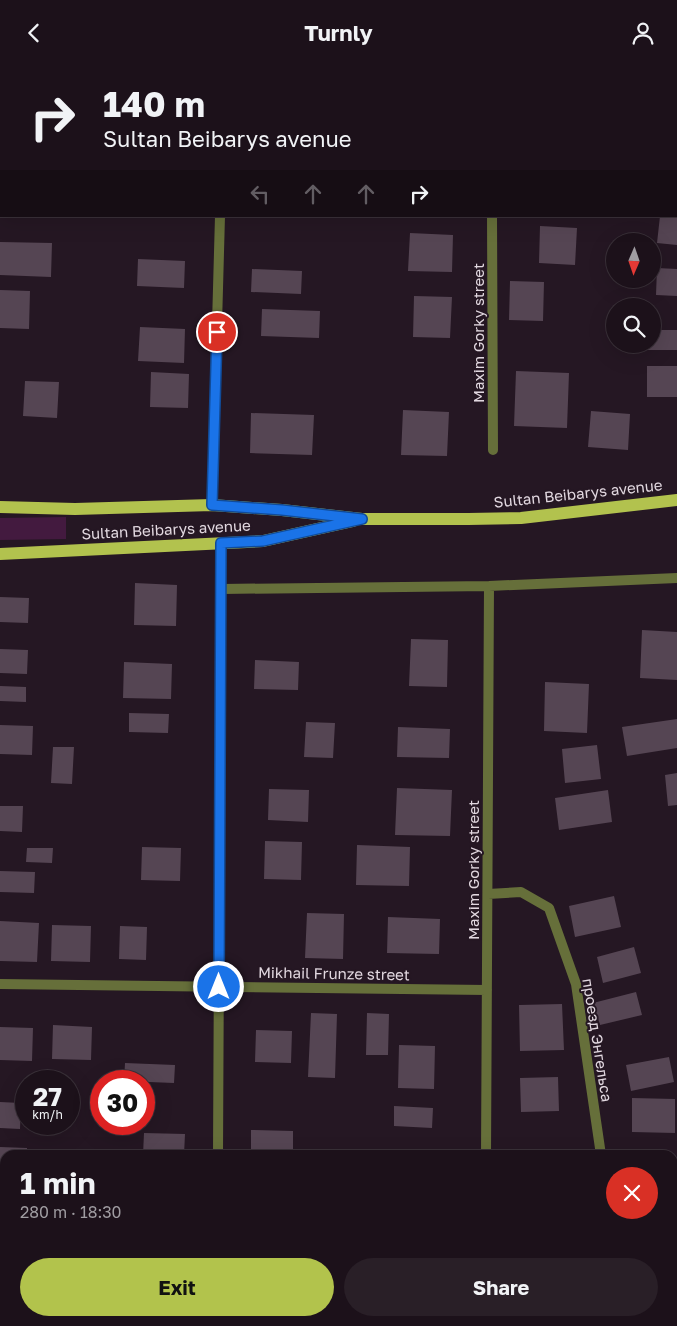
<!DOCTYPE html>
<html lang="en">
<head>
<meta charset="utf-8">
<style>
	:root { --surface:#1c111a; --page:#291f27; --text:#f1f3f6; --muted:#a09da2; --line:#3a3139; --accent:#b2c34c }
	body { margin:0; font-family:"Golos Text",sans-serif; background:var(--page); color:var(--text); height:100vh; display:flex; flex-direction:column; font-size:19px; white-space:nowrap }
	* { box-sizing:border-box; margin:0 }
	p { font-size:16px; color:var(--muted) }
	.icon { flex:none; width:28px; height:28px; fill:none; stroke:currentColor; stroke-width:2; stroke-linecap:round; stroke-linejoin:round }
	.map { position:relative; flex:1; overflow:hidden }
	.details { position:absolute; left:0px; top:1085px; width:678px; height:176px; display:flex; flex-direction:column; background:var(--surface); border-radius:15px 15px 0 0; box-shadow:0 5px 20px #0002,0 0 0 1px var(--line) }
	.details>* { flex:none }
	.guide { position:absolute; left:0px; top:0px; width:678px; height:152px; box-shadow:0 5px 20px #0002,0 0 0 1px var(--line); background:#1c111a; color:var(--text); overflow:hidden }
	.needle { width:32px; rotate:182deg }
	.controls { position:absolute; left:606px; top:168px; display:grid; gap:10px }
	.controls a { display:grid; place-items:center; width:55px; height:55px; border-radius:50%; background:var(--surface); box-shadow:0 5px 20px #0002,0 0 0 1px var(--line); font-size:25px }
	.speed { position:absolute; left:15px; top:1005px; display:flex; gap:10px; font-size:25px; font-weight:700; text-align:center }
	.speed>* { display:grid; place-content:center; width:65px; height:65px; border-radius:50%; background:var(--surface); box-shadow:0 5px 20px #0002,0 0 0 1px var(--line); line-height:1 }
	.speed small { font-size:12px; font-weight:400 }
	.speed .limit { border:8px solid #d22; background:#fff; color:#111 }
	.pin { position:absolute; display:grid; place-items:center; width:42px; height:42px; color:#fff; margin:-21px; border:2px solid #fff; border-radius:50%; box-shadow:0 1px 5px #0007 }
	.me { position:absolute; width:55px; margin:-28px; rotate:0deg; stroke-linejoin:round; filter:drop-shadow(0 0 4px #0008) }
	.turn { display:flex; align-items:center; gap:18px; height:105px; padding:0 20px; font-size:22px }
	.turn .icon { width:65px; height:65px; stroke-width:2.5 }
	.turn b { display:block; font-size:35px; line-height:42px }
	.lanes { display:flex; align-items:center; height:48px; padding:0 20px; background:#0003; justify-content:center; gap:25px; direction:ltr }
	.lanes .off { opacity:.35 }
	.round { display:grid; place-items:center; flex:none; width:52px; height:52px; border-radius:26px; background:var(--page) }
	.headline { display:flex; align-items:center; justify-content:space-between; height:85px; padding:0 20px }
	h1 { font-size:30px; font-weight:700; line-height:38px }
	.button { display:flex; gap:10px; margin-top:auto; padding:10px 20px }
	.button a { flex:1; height:58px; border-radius:30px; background:var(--accent); color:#111; font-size:20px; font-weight:700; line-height:58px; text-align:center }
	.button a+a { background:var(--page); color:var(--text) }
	header { display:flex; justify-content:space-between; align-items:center; height:65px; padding:0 20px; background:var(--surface); font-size:22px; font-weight:700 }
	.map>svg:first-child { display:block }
	.green { fill:#431a3f }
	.building { fill:#554553 }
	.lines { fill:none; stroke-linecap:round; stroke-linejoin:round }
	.street { stroke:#666f3a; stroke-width:10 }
	.primary { stroke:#b2c24e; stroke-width:12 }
	.route-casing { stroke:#114b97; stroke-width:12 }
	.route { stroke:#1a73e8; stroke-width:9 }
	.labels { text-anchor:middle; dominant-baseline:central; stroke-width:4; stroke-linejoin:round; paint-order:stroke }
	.street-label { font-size:15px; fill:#e2d8e0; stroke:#251723 }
</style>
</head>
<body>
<header><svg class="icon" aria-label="back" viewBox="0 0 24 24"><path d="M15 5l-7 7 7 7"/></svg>Turnly<svg class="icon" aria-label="person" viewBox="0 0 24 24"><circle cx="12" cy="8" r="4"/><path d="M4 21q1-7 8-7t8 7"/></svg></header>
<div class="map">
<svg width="677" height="1261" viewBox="0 0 677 1261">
	<rect width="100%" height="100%" fill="#251723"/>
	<path class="green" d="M66,452V474L0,475V453Z"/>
	<path class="building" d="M660,151H677V180L657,178Z
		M540,161L577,163L575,200L539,198Z
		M410,168L453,170L452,207L408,206Z
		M0,177L52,178L51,212L0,210Z
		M138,194L185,196L184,223L137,221Z
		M657,203L677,204V231L656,230Z
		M252,204L302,206L301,229L251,227Z
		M510,216L544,217L543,256L509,255Z
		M0,225L30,226L29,264L0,263Z
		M414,231L452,232L450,273L413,272Z
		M262,244L320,246L319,273L261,271Z
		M140,262L185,264L184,298L138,296Z
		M652,265H677V285H647V279H652Z
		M647,301H677V332H647Z
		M516,306L569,308L567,363L514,361Z
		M151,307L189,309L188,343L150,342Z
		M25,316L59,317L57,353L23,351Z
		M403,345L449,347L447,391L401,390Z
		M591,346L630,349L628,385L588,382Z
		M251,348L314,350L312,390L250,388Z
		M135,518L177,520L176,561L134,560Z
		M0,532L29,533L28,558L0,557Z
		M642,565L677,567V615L640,613Z
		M411,574L448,575L447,622L409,621Z
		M0,584L28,585L27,609L0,608Z
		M255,595L299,597L298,625L254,624Z
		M124,597L172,599L171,634L123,633Z
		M545,617L589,619L587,668L544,666Z
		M0,621L26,622V637L0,636Z
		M129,648L169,649L168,668L129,667Z
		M677,654V683L627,691L622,662Z
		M306,657L335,658L333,693L304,692Z
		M0,660L33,661L32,690L0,689Z
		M398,662L450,664L449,693L397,692Z
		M597,680L601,714L565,718L562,684Z
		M53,682H74L72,719L51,718Z
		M677,708V740L668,741L665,710Z
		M397,723L452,725L450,771L395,770Z
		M269,724L309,725L308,757L268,755Z
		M608,725L612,757L559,765L555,733Z
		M0,741H23L22,767L0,766Z
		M265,776L302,777L301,815L264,814Z
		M357,780L410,782L409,821L356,820Z
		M142,782L181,783L180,816L141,815Z
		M27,783H53L52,798L26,797Z
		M0,806L35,807L34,828L0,827Z
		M614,831L621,862L575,872L569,841Z
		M307,848L344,849L343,894L305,893Z
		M388,852L440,854L439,889L387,888Z
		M0,856L39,858L37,897L0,896Z
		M52,860L91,861L90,897L51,896Z
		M120,861L147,862L146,895L119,894Z
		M634,882L641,908L603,918L597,892Z
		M636,927L642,950L600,960L593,938Z
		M562,939L564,985L520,986L519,940Z
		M311,948L337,949L335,1013L308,1012Z
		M367,948L389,949L388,990H366Z
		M53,960L92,962L91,995L52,994Z
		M0,962L33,963L32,996L0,995Z
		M256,965L292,966L291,998L255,997Z
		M399,980L435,981L434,1024L398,1023Z
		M669,992L674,1017L631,1026L626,1000Z
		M125,998L175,1000L174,1018L124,1016Z
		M558,1012L559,1046L521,1047L520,1013Z
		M632,1033L675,1034V1068L632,1067Z
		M0,1037L21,1038L20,1064L0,1063Z
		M394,1041L433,1043L432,1063L394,1061Z
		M251,1065L293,1066V1090H251Z
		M144,1068L185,1069L184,1090H143Z
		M0,1082L27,1083V1090H5V1115H0Z
		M625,1086L663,1088V1090H625Z
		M0,1117H5V1147L0,1146Z
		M0,1240H5V1256H23V1261H0Z
		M145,1256H192V1261H145Z
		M250,1256H285V1261H250Z"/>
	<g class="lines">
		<path class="street" d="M492,0V1
			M224,1V0
			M492,151L493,385
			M212,440L220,151
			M222,524L489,521L677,513
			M488,829L521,827L549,843L576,919L601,1090
			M0,919L487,925
			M218,1090L221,479
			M486,1090L489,521
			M672,1126H677
			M507,1256L509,1261
			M643,1256L644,1261
			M217,1261V1256
			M485,1261V1256"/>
		<path class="primary" d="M0,442L75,444L212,440L282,445L362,454H468L521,453L677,435
			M0,489L247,477L263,476L353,456"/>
	</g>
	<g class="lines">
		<defs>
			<path id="route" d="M217,267L212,440L282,445L362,454L263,476L221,478L219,922"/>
		</defs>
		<use href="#route" class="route-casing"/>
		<use href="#route" class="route"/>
	</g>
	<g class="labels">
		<g class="street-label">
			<text transform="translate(478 268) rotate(-90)">Maxim Gorky street</text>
			<text transform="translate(578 428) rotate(-6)">Sultan Beibarys avenue</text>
			<text transform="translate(166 464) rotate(-3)">Sultan Beibarys avenue</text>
			<text transform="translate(473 805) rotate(-90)">Maxim Gorky street</text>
			<text transform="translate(334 908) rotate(1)">Mikhail Frunze street</text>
			<text transform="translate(598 975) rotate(81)">проезд Энгельса</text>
		</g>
	</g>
</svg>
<div class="controls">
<a><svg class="needle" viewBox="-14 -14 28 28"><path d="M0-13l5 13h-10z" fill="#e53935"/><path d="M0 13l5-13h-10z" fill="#a09da2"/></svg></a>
<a><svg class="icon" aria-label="search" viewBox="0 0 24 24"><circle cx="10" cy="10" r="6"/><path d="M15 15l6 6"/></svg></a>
</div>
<div class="speed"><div>27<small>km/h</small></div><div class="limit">30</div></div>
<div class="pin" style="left:217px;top:267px;background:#d93025"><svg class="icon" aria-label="arrive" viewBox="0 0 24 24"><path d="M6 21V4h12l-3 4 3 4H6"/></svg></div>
<svg class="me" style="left:219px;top:922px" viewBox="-20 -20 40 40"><circle r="17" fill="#1a73e8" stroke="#fff" stroke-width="3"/><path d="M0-11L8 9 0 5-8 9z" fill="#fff"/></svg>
<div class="guide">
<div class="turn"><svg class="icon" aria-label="right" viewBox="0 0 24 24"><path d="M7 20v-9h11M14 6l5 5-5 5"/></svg><div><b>140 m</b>Sultan Beibarys avenue</div></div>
<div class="lanes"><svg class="icon off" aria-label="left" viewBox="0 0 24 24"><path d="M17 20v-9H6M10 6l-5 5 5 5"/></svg><svg class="icon off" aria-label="ahead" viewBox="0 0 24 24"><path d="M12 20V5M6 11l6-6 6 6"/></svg><svg class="icon off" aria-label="ahead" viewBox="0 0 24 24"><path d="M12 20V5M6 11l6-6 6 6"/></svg><svg class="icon" aria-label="right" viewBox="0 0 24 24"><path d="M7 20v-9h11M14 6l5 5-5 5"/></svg></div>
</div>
<section class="details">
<div class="headline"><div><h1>1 min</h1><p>280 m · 18:30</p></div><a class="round" style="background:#d93025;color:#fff"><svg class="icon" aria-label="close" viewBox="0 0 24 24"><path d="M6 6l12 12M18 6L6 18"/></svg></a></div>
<div class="button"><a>Exit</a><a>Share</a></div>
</section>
</div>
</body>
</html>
